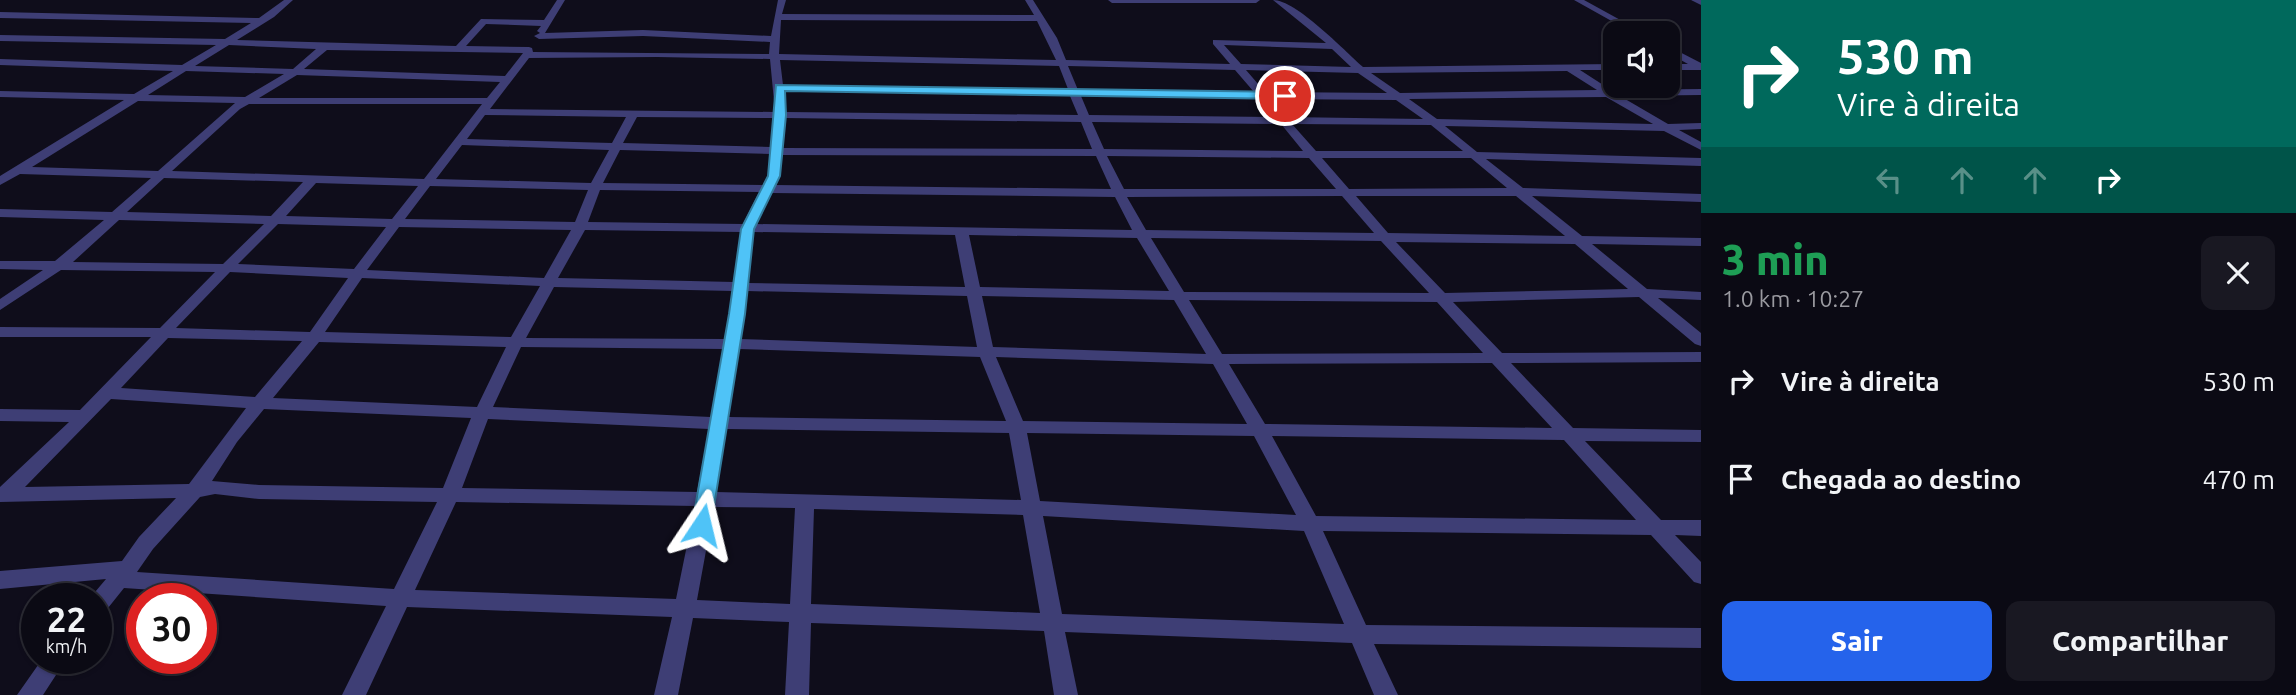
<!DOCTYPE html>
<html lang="pt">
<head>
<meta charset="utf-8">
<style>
	:root { --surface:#0b0a14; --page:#191822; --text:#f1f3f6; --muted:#9a9aa0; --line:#2b2b34; --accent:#2563eb }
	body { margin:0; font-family:Ubuntu,sans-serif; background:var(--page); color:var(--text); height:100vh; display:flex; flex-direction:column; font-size:26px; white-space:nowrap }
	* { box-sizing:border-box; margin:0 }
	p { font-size:23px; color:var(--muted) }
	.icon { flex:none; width:38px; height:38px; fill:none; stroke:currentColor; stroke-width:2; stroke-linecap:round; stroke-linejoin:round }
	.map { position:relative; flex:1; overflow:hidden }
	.details { display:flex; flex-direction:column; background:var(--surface); width:595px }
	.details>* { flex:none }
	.guide { background:#00695c; color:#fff; overflow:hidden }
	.controls { position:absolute; left:1603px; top:21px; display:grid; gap:14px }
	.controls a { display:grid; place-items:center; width:77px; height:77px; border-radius:14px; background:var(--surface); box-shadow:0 2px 5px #0004,0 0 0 2px var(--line); font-size:35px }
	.speed { position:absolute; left:21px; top:583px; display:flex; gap:14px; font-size:35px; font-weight:700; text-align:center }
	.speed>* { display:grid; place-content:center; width:91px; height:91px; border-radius:50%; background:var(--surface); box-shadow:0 2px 5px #0004,0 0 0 2px var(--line); line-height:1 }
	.speed small { font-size:18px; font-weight:400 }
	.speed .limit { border:10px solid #d22; background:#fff; color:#111 }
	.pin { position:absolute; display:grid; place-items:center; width:60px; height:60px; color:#fff; margin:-30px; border:4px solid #fff; border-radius:50%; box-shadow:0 2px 7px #0007 }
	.me { position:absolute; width:77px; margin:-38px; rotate:10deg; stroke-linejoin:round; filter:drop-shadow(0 0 5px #0008) }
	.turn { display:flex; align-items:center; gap:24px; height:147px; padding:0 21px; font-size:32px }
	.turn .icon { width:91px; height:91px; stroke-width:2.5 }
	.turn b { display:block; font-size:49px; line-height:60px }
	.lanes { display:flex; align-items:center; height:66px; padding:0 21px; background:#0003; justify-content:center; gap:35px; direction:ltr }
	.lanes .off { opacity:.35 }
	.round { display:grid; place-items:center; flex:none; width:74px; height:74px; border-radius:14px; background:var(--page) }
	.summary { display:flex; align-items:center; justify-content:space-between; height:119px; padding:0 21px }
	h1 { font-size:42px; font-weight:800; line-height:52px; color:#1e9e55 }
	.primary-button { display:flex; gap:14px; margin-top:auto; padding:14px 21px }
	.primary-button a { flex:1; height:80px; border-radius:14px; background:var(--accent); color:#fff; font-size:28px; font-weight:800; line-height:80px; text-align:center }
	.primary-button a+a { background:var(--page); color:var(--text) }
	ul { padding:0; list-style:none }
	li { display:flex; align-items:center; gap:21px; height:98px; padding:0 21px }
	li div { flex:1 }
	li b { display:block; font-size:26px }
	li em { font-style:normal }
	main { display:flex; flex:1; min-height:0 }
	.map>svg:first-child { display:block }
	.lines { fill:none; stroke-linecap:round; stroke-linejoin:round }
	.minor { fill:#3e3e75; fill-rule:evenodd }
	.route { fill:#4fc3f7; stroke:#337fa1; stroke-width:2 }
</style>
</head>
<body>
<main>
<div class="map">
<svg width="1701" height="695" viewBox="0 0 1701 695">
	<rect width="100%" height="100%" fill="#0f0d1b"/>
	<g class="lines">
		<path class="minor" d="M284,0H293L274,17L237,40L456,46L481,19L544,20L557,0H565L545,33L643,30L771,36L778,0H786L782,14L1034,15L1025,0H1033L1057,38L1066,60L1230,64L1213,44V40L1326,43L1273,0C1296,0 1344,50 1363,67L1615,64V70H1580L1611,90L1701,89V95L1620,96L1668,124L1701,123V129L1679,130L1701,142V150L1664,131L1445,126L1477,152L1701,158V166L1486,159L1523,188L1701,194V202L1532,196L1582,236L1701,238V246L1592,244L1647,289L1701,292V300L1658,298L1701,333V346L1695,344L1639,297L1453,302L1502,353L1701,352V362L1511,363L1573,428L1701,430V442L1585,441L1661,520H1701V536L1675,535L1701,562V584L1694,582L1651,535L1323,531L1366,625L1701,628V648L1374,644L1398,695H1374L1352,643L1065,632L1078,695H1054L1044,631L811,623L809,695H785L789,622L693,618L678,695H654L672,617L407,607L366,695H342L386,606L124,588L104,613L96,616V598H90L106,579L0,589V571L122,561L139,537L176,498L0,502V487L69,422L0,421V409L80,410L151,337H0V327L160,328L215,272L61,270L0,310V299L43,270L0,269V261H55L104,220L0,217V209L112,212L151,178L20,174L0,185V176L124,100L0,97V91L134,94L173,71L0,65V59L182,65L216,45L0,41V35L225,39L251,23L0,18V12L259,18ZM781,20L1037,21L1056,60L779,54ZM486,24L541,26L537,31L540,33L534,36L539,39L643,36L770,42L769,54L533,52L532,48L529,47L466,46ZM229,45L316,49L293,69L195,66ZM1224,45L1332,49L1351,67L1241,64ZM327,50L523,53L505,76L304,69ZM657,57L770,59L775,112L490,109L529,58ZM780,60L1059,66L1068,89L783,85ZM1068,66L1235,70L1254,92L1078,90ZM1246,70L1358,73L1387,93L1265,92ZM186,71L284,74L245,97L148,95ZM1567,71L1597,90L1400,93L1371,73ZM297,75L500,82L487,98H259ZM783,91L1070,96L1078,115L786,112ZM1081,96L1259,99L1275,117L1089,115ZM1606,97L1653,124L1437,119L1409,99ZM1271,99L1396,100L1423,119L1287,117ZM138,101L235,103L158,171L32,167ZM249,104H482L424,179L172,171L240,109ZM485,115L626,117L612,143L467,139ZM637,117L775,118L771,147L623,143ZM786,118L1081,122L1092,149L783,148ZM1092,122L1281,124L1303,151L1104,149ZM1292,124L1431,125L1463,151H1316ZM462,145L609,150L591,183L436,179ZM620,150L771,154L768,175L763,185L603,183ZM782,155L1096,156L1111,189L775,185L780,175ZM1107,156L1309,158L1336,189H1124ZM1322,158H1471L1507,188L1349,189ZM164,178L303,182L271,216L127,212ZM316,183L418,186L392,219L286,216ZM430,186L588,190L575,222L405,219ZM600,190L759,192L743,224L588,222ZM772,193L1115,197L1132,230L756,224ZM1342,196L1374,233L1146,230L1127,197ZM1356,196H1516L1565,236L1388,233ZM119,220L264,224L223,264L73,262ZM278,224L386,227L354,269L238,264ZM399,227L571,230L544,278L367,270ZM585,230L741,232L734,282L558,278ZM754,232L955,235L965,287L748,283ZM969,235L1137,238L1169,291L980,287ZM1151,238L1381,241L1429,293L1184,292ZM1396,242L1575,244L1628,289L1445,293ZM230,272L348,278L310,332L176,328ZM362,278L540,286L511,337L325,332ZM554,287L733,291L725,339L526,338ZM747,291L967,296L977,347L740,339ZM982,296L1174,300L1206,354L993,347ZM1189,300L1437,302L1483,353L1222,354ZM168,338L302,341L255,397L121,388ZM319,342L506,347L477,407L273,398ZM521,347L723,349L711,417L493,407ZM739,349L980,357L1006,421L728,417ZM996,357L1213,364L1247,424L1023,421ZM1492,363L1552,428L1265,424L1229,364ZM111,399L246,408L189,484L25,487ZM264,409L471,418L443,488L259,485L212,481L237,442ZM488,419L709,429L697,492L462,488ZM726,429L1009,433L1021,500L716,492ZM1027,433L1254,436L1296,515L1040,501ZM1272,436L1564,440L1636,520L1316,516ZM215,494L259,499L437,502L394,589L137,572L153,549L200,497ZM456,502L695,506L676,599L415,590ZM714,507L795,508L790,604L697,600ZM814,509L1023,515L1040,613L811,604ZM1043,516L1304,531L1344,624L1062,614Z
			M1108,0H1260L1256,3H1112Z
			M1574,0H1584L1644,33H1633Z
			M1691,0H1701V5Z
			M1668,46L1701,63V70H1668V64H1688L1668,53Z
			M43,658H67L43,695H17Z"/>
	</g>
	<path class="route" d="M776,85L1285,92L1290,96L1285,99L785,91L786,115L780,176L754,229L745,314L711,525L709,530L702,533L695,530L692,525L729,314L741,229L768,176Z"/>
</svg>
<div class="controls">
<a><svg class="icon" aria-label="sound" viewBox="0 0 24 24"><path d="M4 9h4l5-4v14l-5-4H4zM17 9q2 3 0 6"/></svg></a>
</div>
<div class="speed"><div>22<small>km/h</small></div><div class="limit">30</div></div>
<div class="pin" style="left:1285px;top:96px;background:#d93025"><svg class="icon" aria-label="arrive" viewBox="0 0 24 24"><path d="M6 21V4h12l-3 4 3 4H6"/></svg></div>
<svg class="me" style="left:702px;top:525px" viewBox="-20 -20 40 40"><path d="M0-17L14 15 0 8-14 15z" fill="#4fc3f7" stroke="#fff" stroke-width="4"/></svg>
</div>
<section class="details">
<div class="guide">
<div class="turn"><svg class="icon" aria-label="right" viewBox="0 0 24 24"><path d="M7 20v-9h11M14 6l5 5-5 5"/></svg><div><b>530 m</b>Vire à direita</div></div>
<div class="lanes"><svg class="icon off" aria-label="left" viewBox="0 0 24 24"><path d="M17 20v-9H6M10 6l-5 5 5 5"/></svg><svg class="icon off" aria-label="ahead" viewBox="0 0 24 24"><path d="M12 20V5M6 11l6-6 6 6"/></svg><svg class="icon off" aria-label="ahead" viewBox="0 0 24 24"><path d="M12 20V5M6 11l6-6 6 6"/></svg><svg class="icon" aria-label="right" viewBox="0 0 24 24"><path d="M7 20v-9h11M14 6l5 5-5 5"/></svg></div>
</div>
<div class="summary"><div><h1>3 min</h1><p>1.0 km · 10:27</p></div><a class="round"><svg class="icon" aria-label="close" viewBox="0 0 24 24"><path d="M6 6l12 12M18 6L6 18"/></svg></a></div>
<ul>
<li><svg class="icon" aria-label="right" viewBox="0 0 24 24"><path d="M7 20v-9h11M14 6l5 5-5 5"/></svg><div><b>Vire à direita</b></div><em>530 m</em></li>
<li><svg class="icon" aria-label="arrive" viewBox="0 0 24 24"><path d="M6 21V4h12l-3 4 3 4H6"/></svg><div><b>Chegada ao destino</b></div><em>470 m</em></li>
</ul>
<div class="primary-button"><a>Sair</a><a>Compartilhar</a></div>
</section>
</main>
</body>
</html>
